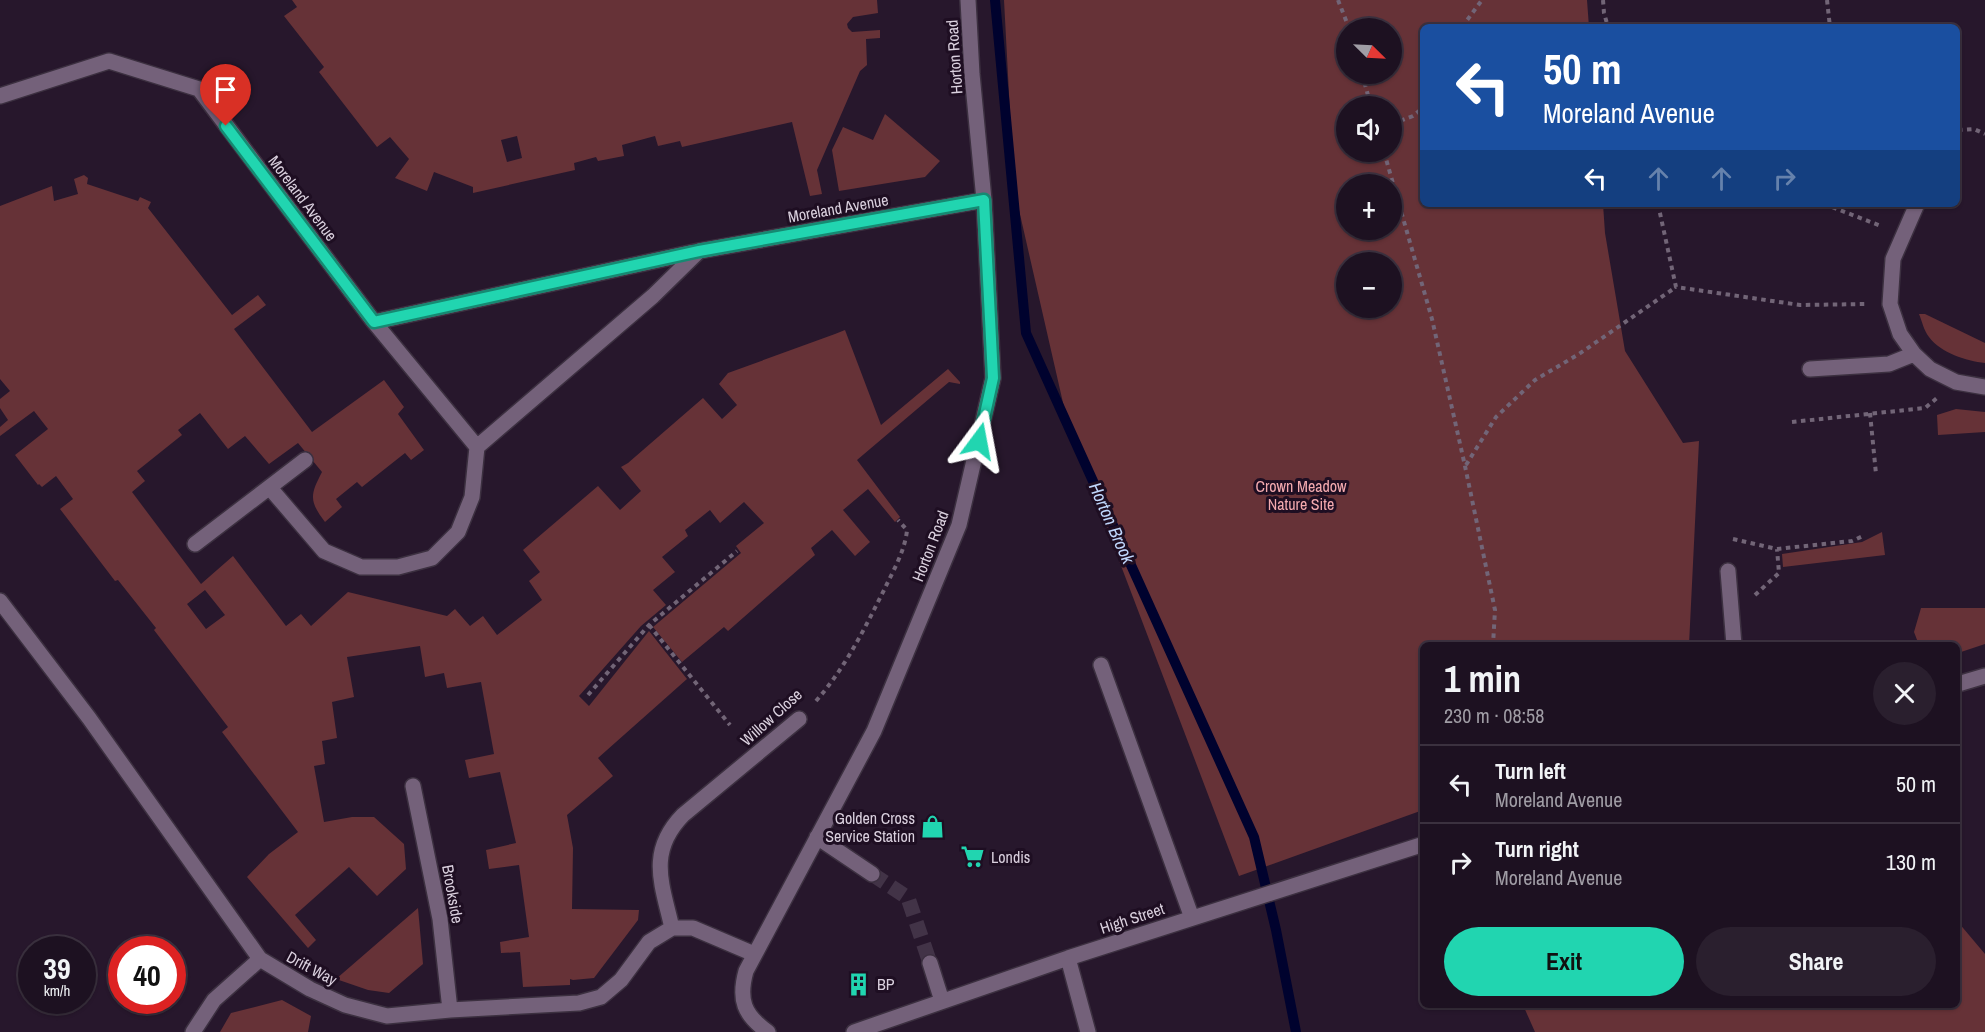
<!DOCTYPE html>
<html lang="en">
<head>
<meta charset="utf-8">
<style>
	:root { --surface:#1d1121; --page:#2a1f2e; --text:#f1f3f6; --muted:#a09da5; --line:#3b313f; --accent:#21d5b0 }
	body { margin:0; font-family:"Archivo Narrow",sans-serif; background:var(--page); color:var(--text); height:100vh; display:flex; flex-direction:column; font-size:22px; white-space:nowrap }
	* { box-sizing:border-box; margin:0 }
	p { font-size:20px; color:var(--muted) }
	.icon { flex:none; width:33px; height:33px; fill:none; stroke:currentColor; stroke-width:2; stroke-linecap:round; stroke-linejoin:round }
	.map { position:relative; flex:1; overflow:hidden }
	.sheet { position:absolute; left:1420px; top:642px; width:540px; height:366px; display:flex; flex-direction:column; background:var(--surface); border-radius:9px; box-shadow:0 2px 4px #0004,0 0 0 2px var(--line) }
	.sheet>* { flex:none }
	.guide { position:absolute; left:1420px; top:24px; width:540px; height:183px; border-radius:9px; box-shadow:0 2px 4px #0004,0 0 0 2px var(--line); background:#1a4fa0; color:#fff; overflow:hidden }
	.needle { width:39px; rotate:114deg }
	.tools { position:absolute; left:1336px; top:18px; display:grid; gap:12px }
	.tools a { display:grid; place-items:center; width:66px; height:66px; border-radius:50%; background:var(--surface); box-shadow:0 2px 4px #0004,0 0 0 2px var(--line); font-size:30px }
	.speed { position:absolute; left:18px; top:936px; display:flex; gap:12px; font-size:30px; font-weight:700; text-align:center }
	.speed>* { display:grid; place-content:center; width:78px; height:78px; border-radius:50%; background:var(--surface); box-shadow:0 2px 4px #0004,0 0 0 2px var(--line); line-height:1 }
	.speed small { font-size:15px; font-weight:400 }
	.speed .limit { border:9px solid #d22; background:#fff; color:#111 }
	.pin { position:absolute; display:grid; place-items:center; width:51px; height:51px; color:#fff; margin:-62px -26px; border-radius:50% 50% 50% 0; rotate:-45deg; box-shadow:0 0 6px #0007 }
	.pin .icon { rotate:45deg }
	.me { position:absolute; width:66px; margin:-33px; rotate:13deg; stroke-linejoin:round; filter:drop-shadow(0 0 4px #0008) }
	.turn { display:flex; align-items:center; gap:21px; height:126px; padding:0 24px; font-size:27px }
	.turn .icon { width:78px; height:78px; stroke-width:2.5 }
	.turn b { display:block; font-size:42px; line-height:51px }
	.lanes { display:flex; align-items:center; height:57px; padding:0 24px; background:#0003; justify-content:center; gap:30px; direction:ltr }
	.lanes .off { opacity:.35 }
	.round { display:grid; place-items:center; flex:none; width:63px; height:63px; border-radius:32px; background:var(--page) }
	.summary { display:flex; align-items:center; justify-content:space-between; height:102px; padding:0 24px }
	h1 { font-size:36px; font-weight:700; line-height:45px }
	.primary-button { display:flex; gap:12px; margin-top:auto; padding:12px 24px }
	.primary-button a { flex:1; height:69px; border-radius:36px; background:var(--accent); color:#111; font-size:24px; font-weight:700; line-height:69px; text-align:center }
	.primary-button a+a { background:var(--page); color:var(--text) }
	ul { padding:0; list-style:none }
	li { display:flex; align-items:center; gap:18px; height:78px; padding:0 24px; border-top:2px solid var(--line) }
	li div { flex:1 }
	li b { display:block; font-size:22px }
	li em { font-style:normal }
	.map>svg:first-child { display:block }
	.green { fill:#663237; fill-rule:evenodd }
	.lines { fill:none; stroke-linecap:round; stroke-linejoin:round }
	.stream { stroke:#00022e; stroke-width:10 }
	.minor-tunnel { stroke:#423347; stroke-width:15; stroke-dasharray:15 8; stroke-linecap:butt }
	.minor-casing { stroke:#3c3040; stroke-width:18 }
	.path { stroke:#726577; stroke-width:4; stroke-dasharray:4.5 4.5; stroke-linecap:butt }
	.minor { stroke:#74617a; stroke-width:15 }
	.route-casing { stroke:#158a72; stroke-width:15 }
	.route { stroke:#21d5b0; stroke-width:10 }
	.labels { text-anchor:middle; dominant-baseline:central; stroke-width:6; stroke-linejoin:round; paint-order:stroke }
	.street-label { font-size:16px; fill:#dad0de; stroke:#1e0e22 }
	.park-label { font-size:16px; fill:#f4aaaf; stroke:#1e0e22 }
	.poi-label { font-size:16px; fill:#dad0de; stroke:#1e0e22; text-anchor:start }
	.water-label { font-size:18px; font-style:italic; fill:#c0d7fd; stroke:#1e0e22 }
</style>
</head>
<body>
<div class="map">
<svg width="1985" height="1032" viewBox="0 0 1985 1032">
	<rect width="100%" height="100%" fill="#27172c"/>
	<path class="green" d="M292,0H877L878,13L853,17L847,24L848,28L852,32L880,30V38L866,39L867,65L860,71L817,170L822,194L810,196L792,122L682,147L680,141L658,146L655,136L622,145L624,156L598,161L596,157L574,163L575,170L473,193V187L434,172L427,191L395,178L409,159L390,137L377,147L319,72L324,67L284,16L297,7ZM517,136L522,158L507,162L501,140Z
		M1004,0H1587L1589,27H1424V204H1603L1605,233L1625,351L1683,443L1699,441L1689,645H1424L1423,810L1239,876L1069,429L1014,188ZM1392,28V74H1347V28ZM1392,106V152H1347V106ZM1392,184V230H1347V184ZM1392,262V308H1347V262Z
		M885,114L940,161L925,177L839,191L832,150L843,127L873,140Z
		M84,175L88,178L87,184L138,201L140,197L151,202L148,208L232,315L258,295L266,305L234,329L312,432L384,380L404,407L398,414L424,450L411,460L405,453L362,487L357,482L336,499L342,507L325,522C309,501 310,495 322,472L298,443L269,464L245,436L228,449L200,413L178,430L182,435L137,471L145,481L132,492L201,584L233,556L286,626L301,614L311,626L348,592L447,616L455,609L470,626L483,616L497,635L542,600L529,581L540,572L523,550L598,486L620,510L641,491L621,467L628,463L703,398L722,419L737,405L719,384L728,373L835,334L845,330L881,425L948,369L960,382V384L949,382L857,460L900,517L895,522L868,489L843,510L870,542L855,556L832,530L811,548L815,555L728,631L724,627L682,662L653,627L741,553L736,546L764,523L744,502L720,523L710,510L685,530L688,536L662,557L675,572L653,590L666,605L641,626L579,696L589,706L649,631L687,679L598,758L613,776L567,815L573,848L572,909L639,910L638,920L594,978L573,980L570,979V985L523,987L520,952L501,953L500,942L529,937L519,865L489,869L486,850L516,843L500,772L469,778L465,760L494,754L481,682L447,688L444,673L425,677L420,646L347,657L354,697L332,702L337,738L322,741L325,764L314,766L324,822L352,817H374L404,844L406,869L377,896L349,867L295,915L316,940L308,948L247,877L269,854L298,832L222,732L228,727L154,630L156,628L118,580L115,581L60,509L73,499L56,476L42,487L39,484L38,485L15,455L48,429L34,411L0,436V427L8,420L0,408V399L10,391L0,379V206L52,186L54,201L78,194L74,179ZM205,590L225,615L206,629L187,604Z
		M1919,314H1925L1985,343V363C1966,361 1941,353 1929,337C1924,331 1922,321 1919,314Z
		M1956,409L1985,412V432L1938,435L1937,415Z
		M1882,532L1885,555L1783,567L1782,554L1862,542Z
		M1921,608H1985V644L1958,653V645H1919L1914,632Z
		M418,908L423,964L389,993L368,990L336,979Z
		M1958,922L1985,954V1032H1535L1523,1005H1958Z
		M282,1000L311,1016L308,1032H220L231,1013Z"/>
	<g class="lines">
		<path class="stream" d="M995,0L1026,333L1254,837L1276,930L1296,1032"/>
		<path class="minor-tunnel" d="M872,874L908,898L930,963"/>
		<defs>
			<path id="minor" d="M0,96L109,61L199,89L374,322L699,251L984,200
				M1917,204L1893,259L1890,304L1900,334L1914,354L1930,369L1956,382L1985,387
				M374,322L477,447L653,296L699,251
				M1810,369L1889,364L1914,354
				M270,488L324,551L361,567H398L432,558L458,532L472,497L477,447
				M195,544L305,460
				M1728,571L1734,645
				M0,601L89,718L260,959L310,989L345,1005L387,1016L450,1010L579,1003L601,997L621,980L649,942L672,928H693L754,954
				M1101,665L1192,918
				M1958,684L1985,676
				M413,786L440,919L450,1010
				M817,837L872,874
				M672,928C662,884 647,852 683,815L799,719
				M1068,958L1088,1032
				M930,963L942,1001
				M193,1032L214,1000L260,959
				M768,1032C744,1015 738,1000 746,971L874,731L959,525L993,378L984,200L972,74L968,0
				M854,1032L1068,958L1424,844"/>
		</defs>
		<use href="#minor" class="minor-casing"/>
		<path class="path" d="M1338,0L1349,28
			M1603,0L1604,13L1608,27
			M1827,0L1830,27
			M1462,27L1482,0
			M1362,74L1371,106
			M1392,124L1413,116L1424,107
			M1958,130L1974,129L1985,134
			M1384,152L1432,319L1465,466L1495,610L1493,645
			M1658,204L1676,287L1800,305L1868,304
			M1824,204L1881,226
			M1870,413L1876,474
			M1792,422L1925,408L1937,398
			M1466,465L1496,417L1535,380L1579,354L1676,287
			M1733,539L1777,549L1852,541L1863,536
			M1755,595L1779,573L1777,549
			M649,625L730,725
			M588,695L649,625L737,551
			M816,701C845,668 864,630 884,590C893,571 905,551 907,530L898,520"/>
		<use href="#minor" class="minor"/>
	</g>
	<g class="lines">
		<defs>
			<path id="route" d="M226,126L374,322L699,251L984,200L993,378L979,441"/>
		</defs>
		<use href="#route" class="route-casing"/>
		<use href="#route" class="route"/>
	</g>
	<defs>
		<symbol id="shop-bare" viewBox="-9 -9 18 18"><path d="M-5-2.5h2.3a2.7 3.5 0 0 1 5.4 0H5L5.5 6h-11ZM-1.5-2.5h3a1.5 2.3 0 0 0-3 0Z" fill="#21d5b0" stroke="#1e0e22" stroke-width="2.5" paint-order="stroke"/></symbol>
		<symbol id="supermarket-bare" viewBox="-9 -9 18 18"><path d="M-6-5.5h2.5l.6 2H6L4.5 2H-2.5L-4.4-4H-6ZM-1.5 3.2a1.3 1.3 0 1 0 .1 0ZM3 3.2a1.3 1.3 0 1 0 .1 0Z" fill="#21d5b0" stroke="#1e0e22" stroke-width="2.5" paint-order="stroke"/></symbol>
		<symbol id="building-bare" viewBox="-9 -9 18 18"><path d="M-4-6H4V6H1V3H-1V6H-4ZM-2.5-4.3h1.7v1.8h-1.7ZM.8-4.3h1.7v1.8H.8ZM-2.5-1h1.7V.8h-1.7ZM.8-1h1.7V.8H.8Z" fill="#21d5b0" stroke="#1e0e22" stroke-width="2.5" paint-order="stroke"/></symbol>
	</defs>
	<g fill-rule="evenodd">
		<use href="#shop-bare" x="916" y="810" width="33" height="33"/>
		<use href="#supermarket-bare" x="956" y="840" width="33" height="33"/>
		<use href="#building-bare" x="842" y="968" width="33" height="33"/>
	</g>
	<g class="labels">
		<g class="street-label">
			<text transform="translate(954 57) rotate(-94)">Horton Road</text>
			<text transform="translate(303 198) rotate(53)">Moreland Avenue</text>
			<text transform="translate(838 208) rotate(-10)">Moreland Avenue</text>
			<text transform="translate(930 546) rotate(-69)">Horton Road</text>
			<text transform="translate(771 717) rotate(-42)">Willow Close</text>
			<text transform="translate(453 894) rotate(80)">Brookside</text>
			<text transform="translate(1132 918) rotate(-18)">High Street</text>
			<text transform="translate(312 968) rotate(28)">Drift Way</text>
		</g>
		<g class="park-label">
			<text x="1301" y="486">Crown Meadow<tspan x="1301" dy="18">Nature Site</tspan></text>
		</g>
		<g class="poi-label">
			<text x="915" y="818" text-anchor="end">Golden Cross<tspan x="915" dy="18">Service Station</tspan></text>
			<text x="991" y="857">Londis</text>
			<text x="877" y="984">BP</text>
		</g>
		<g class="water-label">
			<text transform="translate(1112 523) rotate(66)">Horton Brook</text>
		</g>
	</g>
</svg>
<div class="tools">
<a><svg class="needle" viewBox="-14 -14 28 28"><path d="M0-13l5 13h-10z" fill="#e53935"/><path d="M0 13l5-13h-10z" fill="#a09da5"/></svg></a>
<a><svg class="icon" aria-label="sound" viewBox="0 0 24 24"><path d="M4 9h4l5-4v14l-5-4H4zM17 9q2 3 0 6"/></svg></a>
<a>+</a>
<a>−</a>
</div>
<div class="speed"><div>39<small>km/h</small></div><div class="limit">40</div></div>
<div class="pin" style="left:226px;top:126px;background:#d93025"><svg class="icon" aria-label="arrive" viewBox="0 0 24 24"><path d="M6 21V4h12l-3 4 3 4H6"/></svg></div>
<svg class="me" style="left:979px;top:441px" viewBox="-20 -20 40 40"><path d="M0-17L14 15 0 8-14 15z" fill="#21d5b0" stroke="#fff" stroke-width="4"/></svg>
<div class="guide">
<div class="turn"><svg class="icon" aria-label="left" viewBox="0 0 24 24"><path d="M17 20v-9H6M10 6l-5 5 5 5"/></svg><div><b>50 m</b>Moreland Avenue</div></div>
<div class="lanes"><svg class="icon" aria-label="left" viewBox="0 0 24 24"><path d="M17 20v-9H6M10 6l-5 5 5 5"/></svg><svg class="icon off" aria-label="ahead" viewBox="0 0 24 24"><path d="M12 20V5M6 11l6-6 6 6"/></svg><svg class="icon off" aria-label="ahead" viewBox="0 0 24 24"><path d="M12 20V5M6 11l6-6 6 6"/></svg><svg class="icon off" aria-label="right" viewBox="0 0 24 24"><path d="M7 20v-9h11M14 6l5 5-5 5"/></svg></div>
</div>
<section class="sheet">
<div class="summary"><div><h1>1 min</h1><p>230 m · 08:58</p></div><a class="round"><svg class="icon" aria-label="close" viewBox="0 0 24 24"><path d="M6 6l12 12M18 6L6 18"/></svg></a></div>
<ul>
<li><svg class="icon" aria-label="left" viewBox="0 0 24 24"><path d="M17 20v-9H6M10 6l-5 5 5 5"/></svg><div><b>Turn left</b><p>Moreland Avenue</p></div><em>50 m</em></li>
<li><svg class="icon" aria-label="right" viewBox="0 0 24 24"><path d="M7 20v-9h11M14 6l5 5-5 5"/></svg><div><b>Turn right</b><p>Moreland Avenue</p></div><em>130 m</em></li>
</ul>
<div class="primary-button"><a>Exit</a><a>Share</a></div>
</section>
</div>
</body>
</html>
